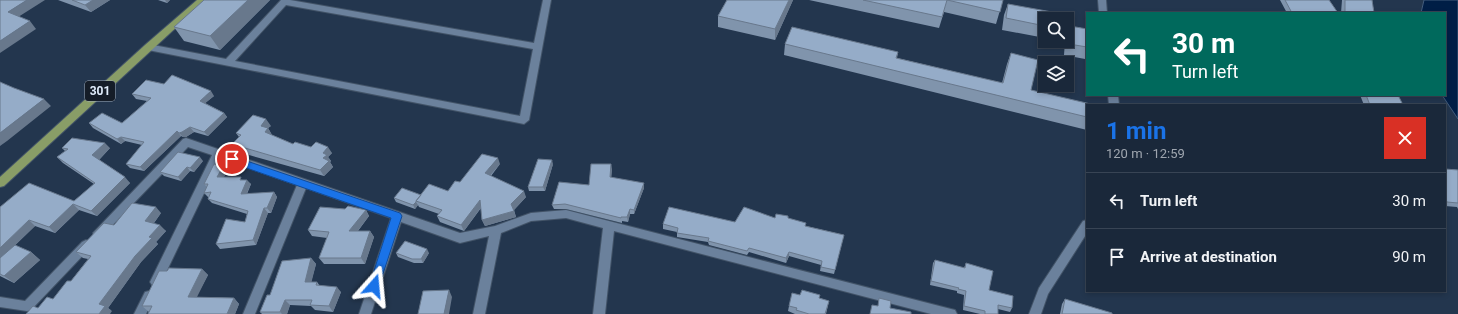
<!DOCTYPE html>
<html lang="en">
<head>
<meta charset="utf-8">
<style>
	:root { --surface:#1a283a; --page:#233042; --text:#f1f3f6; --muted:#9fa6af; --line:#384454; --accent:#1a73e8 }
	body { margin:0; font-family:Roboto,sans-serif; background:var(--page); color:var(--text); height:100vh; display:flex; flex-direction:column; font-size:15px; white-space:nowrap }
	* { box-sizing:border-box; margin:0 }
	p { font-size:13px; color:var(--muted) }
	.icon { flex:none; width:22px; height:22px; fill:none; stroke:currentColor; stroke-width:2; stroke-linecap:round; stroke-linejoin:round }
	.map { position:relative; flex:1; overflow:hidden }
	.panel { position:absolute; left:1086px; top:104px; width:360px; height:188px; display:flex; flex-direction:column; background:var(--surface); border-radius:0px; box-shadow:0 2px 6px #0003,0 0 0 1px var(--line) }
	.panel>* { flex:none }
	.top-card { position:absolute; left:1086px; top:12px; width:360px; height:84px; border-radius:0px; box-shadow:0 2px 6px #0003,0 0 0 1px var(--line); background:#00695c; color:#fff; overflow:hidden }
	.tools { position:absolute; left:1038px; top:12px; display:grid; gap:8px }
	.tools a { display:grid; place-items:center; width:36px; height:36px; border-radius:0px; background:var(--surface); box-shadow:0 2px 6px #0003,0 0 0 1px var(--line); font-size:20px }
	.pin { position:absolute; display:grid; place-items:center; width:34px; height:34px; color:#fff; margin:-17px; border:2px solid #fff; border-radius:50%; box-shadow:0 1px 4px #0007 }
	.me { position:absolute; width:44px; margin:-22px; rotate:18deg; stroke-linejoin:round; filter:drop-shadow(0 0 3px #0008) }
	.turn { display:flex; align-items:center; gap:14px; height:84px; padding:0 20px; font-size:18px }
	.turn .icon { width:52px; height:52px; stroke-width:2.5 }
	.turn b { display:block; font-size:28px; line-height:34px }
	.round { display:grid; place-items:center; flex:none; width:42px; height:42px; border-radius:0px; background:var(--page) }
	.summary { display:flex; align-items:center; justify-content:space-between; height:68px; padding:0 20px }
	h1 { font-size:24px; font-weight:700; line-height:30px; color:var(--accent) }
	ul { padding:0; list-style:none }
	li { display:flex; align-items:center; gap:12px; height:56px; padding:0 20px; border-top:1px solid var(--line) }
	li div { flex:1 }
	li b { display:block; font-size:15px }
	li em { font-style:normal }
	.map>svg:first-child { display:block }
	.water { fill:#001e46; stroke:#435c7c }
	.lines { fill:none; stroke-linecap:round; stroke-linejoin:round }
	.street-casing { stroke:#425367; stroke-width:2 }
	.secondary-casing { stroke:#425367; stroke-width:2 }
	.primary-casing { stroke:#425367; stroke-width:2 }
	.street { fill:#6b819c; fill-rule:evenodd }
	.secondary { fill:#6b819c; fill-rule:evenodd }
	.primary { fill:#899d67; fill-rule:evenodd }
	.wall { fill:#8094ac }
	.shaded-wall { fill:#68788c }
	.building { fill:#95acc8; stroke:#68788c }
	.route { fill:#1a73e8; stroke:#114b97 }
	.labels { text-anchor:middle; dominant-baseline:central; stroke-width:4; stroke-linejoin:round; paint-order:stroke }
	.shield { fill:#151d28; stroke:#a2adbb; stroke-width:1 }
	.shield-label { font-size:12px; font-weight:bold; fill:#dfebfa }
</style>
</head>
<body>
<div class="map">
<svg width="1458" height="314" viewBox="0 0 1458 314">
	<rect width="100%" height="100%" fill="#23364e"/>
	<path class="water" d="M1424,0H1458V119L1442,95H1445V13H1421Z"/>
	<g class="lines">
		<defs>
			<path id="street" d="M281,0H290L534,43L543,0H551L529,120L524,124L148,50L144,47L148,44L226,59ZM286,5L533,49L520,116L235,61Z
				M186,138L460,233L495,226L531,213L566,210L951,309L955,310L957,314H931L614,231L605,314H593L603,228L566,218L531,221L501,233L485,314H473L489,236L460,243L401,222L371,314H359L391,218L306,188L255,314H243L297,185L221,158L160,285L156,287L152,285L150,282L212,155L188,147L102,236L98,238L94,236L93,233L183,139Z
				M86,240L90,242L91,245L90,248L31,310L27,311L0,307V297L25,301L82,242Z
				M149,291L153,292L155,296L146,314H134L145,292Z"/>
			<path id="secondary" d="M1098,0H1106L1107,13H1099Z
				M1108,95H1118L1119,105H1109Z
				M1087,220V233L1048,294L1041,314H1029L1039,288L1083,221Z"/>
			<path id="primary" d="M197,0H206L4,186L0,187V177L145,45Z"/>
		</defs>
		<use href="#street" class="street-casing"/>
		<use href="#secondary" class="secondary-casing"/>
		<use href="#primary" class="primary-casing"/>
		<use href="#street" class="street"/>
		<use href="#secondary" class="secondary"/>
		<use href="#primary" class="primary"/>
	</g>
	<path class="wall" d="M58,0H110L91,12Z
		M158,0H170L167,3Z
		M204,0H270L220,50L184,41L174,27Z
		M727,0H793L775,40L718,27V16Z
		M809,0H1003L996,24L944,12L939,28Z
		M1280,0H1329L1338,13H1287Z
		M1342,0H1372L1374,13H1341Z
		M1008,4L1045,19V38L1002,30L1004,15Z
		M1070,26L1087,29V55L1085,59L1064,55L1065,41H1067V33Z
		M785,44L898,52L897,58L1002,83L1007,64L1011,53L1031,90L1087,105V130L784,55Z
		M132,94L214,96L205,103L224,113L227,117L208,136L194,132L186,137H183L181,136L144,171L130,168L126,164L142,145L125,141L121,144L93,128L89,123H122L147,101L136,99Z
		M1360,95H1398L1403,105H1364Z
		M271,126L268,128L272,135L293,144L311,147L332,153L328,157L331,161L330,162L333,167L324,176L249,155L238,149L233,143L239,137L236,133Z
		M62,148H110L99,160L130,183L97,216L79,210L55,233L35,226L13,247L31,252L40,260L14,283L0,276V207L74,201L94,184L63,163L57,157L65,151Z
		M203,161L194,172L190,171L181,181L164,176L160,172Z
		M500,164L491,176L526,197L514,210L516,217L485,226L482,220L481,208L464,231L440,222L437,216L439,214L419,207L418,205L415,209L396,202L394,198L448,191L460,182Z
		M553,164L545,191H529L528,187Z
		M228,169L224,177L243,180L251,184L247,194L274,192L277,197L271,213H268L256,245L220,249L216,244L245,222L247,214L212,203L208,199V197L204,193L207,187L204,184Z
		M612,169L611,177L644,188L634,214H630L628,222L622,221V223L566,209H554L552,205L589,185Z
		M1445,169L1458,170V209L1457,207L1445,206Z
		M345,209L366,210L369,216L358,231H370L374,237L365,264H324L319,258L327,238L312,236L308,230Z
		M161,213L154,223L166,231L156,242L158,244L141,262L108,308L112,311L38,308L53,299L71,281L88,259L83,258L76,252L114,225Z
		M775,218H788L806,226L844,235L834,274L820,271L821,265L789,256L786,263L749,252L747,255L709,245L708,242L677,237V232L663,229V224L735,222Z
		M396,253H429L423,263H414L398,257Z
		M311,258L316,264L311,282H317L320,286L341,292L333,312L315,310L311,306L290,305L287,314H262L260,312L270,295Z
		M935,260L964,268L966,263L989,290L1012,308L1010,312L998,309V314H980L963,310L964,295L957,293V291L930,285L933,263Z
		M202,269L208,275L196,297L234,298L239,304L235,314H148L149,312L142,306L167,271Z
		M800,295L820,298L829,301L826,314H795L788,311L789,306Z
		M1065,299L1112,314H1060L1062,304Z"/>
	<path class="shaded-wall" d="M27,0H45L15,19L8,12Z
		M93,0H110L91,12L85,5Z
		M165,0H170L167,3Z
		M248,0H270L220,50L210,36Z
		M789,0H793L775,40V29Z
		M30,21L36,29L0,53V41Z
		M211,91L214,96L203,105L200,101Z
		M44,99L51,106L7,141L0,146V133Z
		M224,113L227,117L208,136L204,132Z
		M266,119L271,126L268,128L272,135L269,138L261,126Z
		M190,127L194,132L186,137H183L179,133Z
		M177,131L181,136L144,171L140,167Z
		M121,137L125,141L121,144L117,139Z
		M105,143L110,148L98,161L92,155Z
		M328,147L332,153L328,157L331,161L330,162L333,167L324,176L320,170L323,158V153Z
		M200,157L203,161L194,172L190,168Z
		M498,158L500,164L487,179L485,173Z
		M552,160L553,164L545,191L543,187Z
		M611,164L612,169L611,182L610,177Z
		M224,165L228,169L221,182L217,177Z
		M187,167L190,171L181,181L178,177Z
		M125,177L130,183L97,216L91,211Z
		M247,180L251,184L244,199L241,194Z
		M644,183V188L634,214V210Z
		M524,191L526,197L513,211L511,204Z
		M274,192L277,197L271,213L267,208Z
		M480,200L482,206L464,231L461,225Z
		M416,202L418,205L415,209L413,205Z
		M73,204L79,210L55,233L49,227Z
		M156,207L161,213L151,227L145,221Z
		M264,208L268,213L256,245L253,240Z
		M630,209V214L628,222L627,217Z
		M366,210L369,216L353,237L349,231Z
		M514,211L516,217L485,226L482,220Z
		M29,220L35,226L0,260V248Z
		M160,225L166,231L156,242L158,244L141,262L108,308L112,311L110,314H99V304L149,237Z
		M370,231L374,237L365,264L361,258Z
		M427,249L429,253L423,263L421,259Z
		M31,252L40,260L14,283L4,276Z
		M789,252V256L786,263V258Z
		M311,258L316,264L310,288L305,282Z
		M202,269L208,275L194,303L188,297Z
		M337,287L341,292L333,312L329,306Z
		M449,290L452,297L449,314H444Z
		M234,298L239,304L235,314H227Z
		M285,300L290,305L287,314H282L280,312Z"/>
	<path class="building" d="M0,0H27L8,12L30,21L0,41Z
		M72,0H93L85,5Z
		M204,0H248L210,36L174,27Z
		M727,0H789L775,29L718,16Z
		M863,0H1003L1000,12L947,0L942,17Z
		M1285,0H1329L1338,13H1292Z
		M1345,0H1372L1374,13H1345Z
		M1008,4L1063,14V19H1045V26L1006,18Z
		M1070,26L1087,29V47L1069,44Z
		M792,27L898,52L896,58L1003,83L1011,53L1038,60L1031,90L1095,105H1087V117L785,44Z
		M172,75L211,91L200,101L224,113L204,132L190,127L182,132L179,133L177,131L140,167L126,164L144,142L121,137L117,139L89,123L102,113L122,123L151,98L132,94L146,80L164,84Z
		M0,82L14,88L44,99L0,133Z
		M1366,95H1398L1403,105H1370Z
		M253,115L266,119L261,126L268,128L265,132L293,144L295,142L311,147L316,142L328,147L323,153L327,155L323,158L329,161L320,170L245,148L233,143L241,135L236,133Z
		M72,138L105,143L92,155L125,177L91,211L73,204L49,227L29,220L0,248V207L29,183L74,201L95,183L57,157L68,149L62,148Z
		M178,152L200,157L190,168L187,167L178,177L160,172Z
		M482,154L498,158L485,173L524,191L511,204L514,211L482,220L480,200L461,225L437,216L442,210L416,201L429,184L448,191L455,181L460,182Z
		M538,159L552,160L543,187H528Z
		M214,164L224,165L217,177H241L240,180H247L241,194L274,192L267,208H264L253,240L216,244L226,219L245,222L248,211L208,199L211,192L204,193L208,184H204Z
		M591,164H611L610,177L644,183L634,210L630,209L627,217H621V218L565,204L552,205L559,182L589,185Z
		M1445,169L1458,170V203L1447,202L1446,200H1445Z
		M402,188L421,195L416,201V202L413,205L394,198Z
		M132,203L156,207L145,221L160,225L149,237L152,238L135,256L99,304L105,306L99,314H26L33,306L38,308L47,297L53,299L67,281H71L91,256L76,252L104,223L114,225Z
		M348,206L366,210L349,231H370L361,258H319L329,232L308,230L320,207L345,209Z
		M669,207L735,222L744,207L775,218L776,214L788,216V218L806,223L805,226L844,235L835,270L821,267L822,261L789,252L786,258L749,248L747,251L708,241L709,238L677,233L678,228L663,224Z
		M405,241L427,249L421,259H412L396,253Z
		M15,245L31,252L4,276L0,274V258Z
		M311,258L305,282H317L316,285L337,287L329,306L310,305L312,300H285L280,312H260L267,295H270L282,261Z
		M935,260L965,268L966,263L993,271L989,290L1013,296L1012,308L998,305V314H985V311L964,306L966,291L958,289L959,288L931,281Z
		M169,268L202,269L188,297L234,298L227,314H148L152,306H142L159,271H167Z
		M449,290L444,314H418L423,291Z
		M802,290L820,295L819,298L829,301L825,314H809L796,310L797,308L789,306L792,293L800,295Z
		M879,298L891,301L890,308L911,312V314H870L872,305L878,306Z
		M1065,299L1112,313V314H1062Z"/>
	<path class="route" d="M232,156L400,213L402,216L378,289L374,291L370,289L369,286L391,218L229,162L228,159L229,157Z"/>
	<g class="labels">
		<rect class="shield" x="85" y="81" width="30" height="20" rx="3"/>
		<g class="shield-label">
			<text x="100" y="91">301</text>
		</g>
	</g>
</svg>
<div class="tools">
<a><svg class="icon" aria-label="search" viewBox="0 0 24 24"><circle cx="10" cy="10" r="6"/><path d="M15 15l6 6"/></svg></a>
<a><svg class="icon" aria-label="layers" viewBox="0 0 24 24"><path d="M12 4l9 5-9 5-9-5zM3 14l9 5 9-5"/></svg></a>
</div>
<div class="pin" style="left:232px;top:159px;background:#d93025"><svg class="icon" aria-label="arrive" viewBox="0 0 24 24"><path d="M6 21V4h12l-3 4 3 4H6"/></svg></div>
<svg class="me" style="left:374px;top:286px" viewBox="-20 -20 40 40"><path d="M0-17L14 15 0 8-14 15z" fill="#1a73e8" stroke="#fff" stroke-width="4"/></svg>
<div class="top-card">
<div class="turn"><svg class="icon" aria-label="left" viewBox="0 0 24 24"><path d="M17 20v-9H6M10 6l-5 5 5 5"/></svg><div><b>30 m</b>Turn left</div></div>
</div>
<section class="panel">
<div class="summary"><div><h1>1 min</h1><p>120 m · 12:59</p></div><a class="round" style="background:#d93025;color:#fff"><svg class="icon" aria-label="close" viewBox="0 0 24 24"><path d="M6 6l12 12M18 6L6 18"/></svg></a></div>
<ul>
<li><svg class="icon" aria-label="left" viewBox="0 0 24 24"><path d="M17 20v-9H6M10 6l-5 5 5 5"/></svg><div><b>Turn left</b></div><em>30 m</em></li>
<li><svg class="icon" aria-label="arrive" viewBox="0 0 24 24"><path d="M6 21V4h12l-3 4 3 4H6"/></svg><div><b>Arrive at destination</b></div><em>90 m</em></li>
</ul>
</section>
</div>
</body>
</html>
